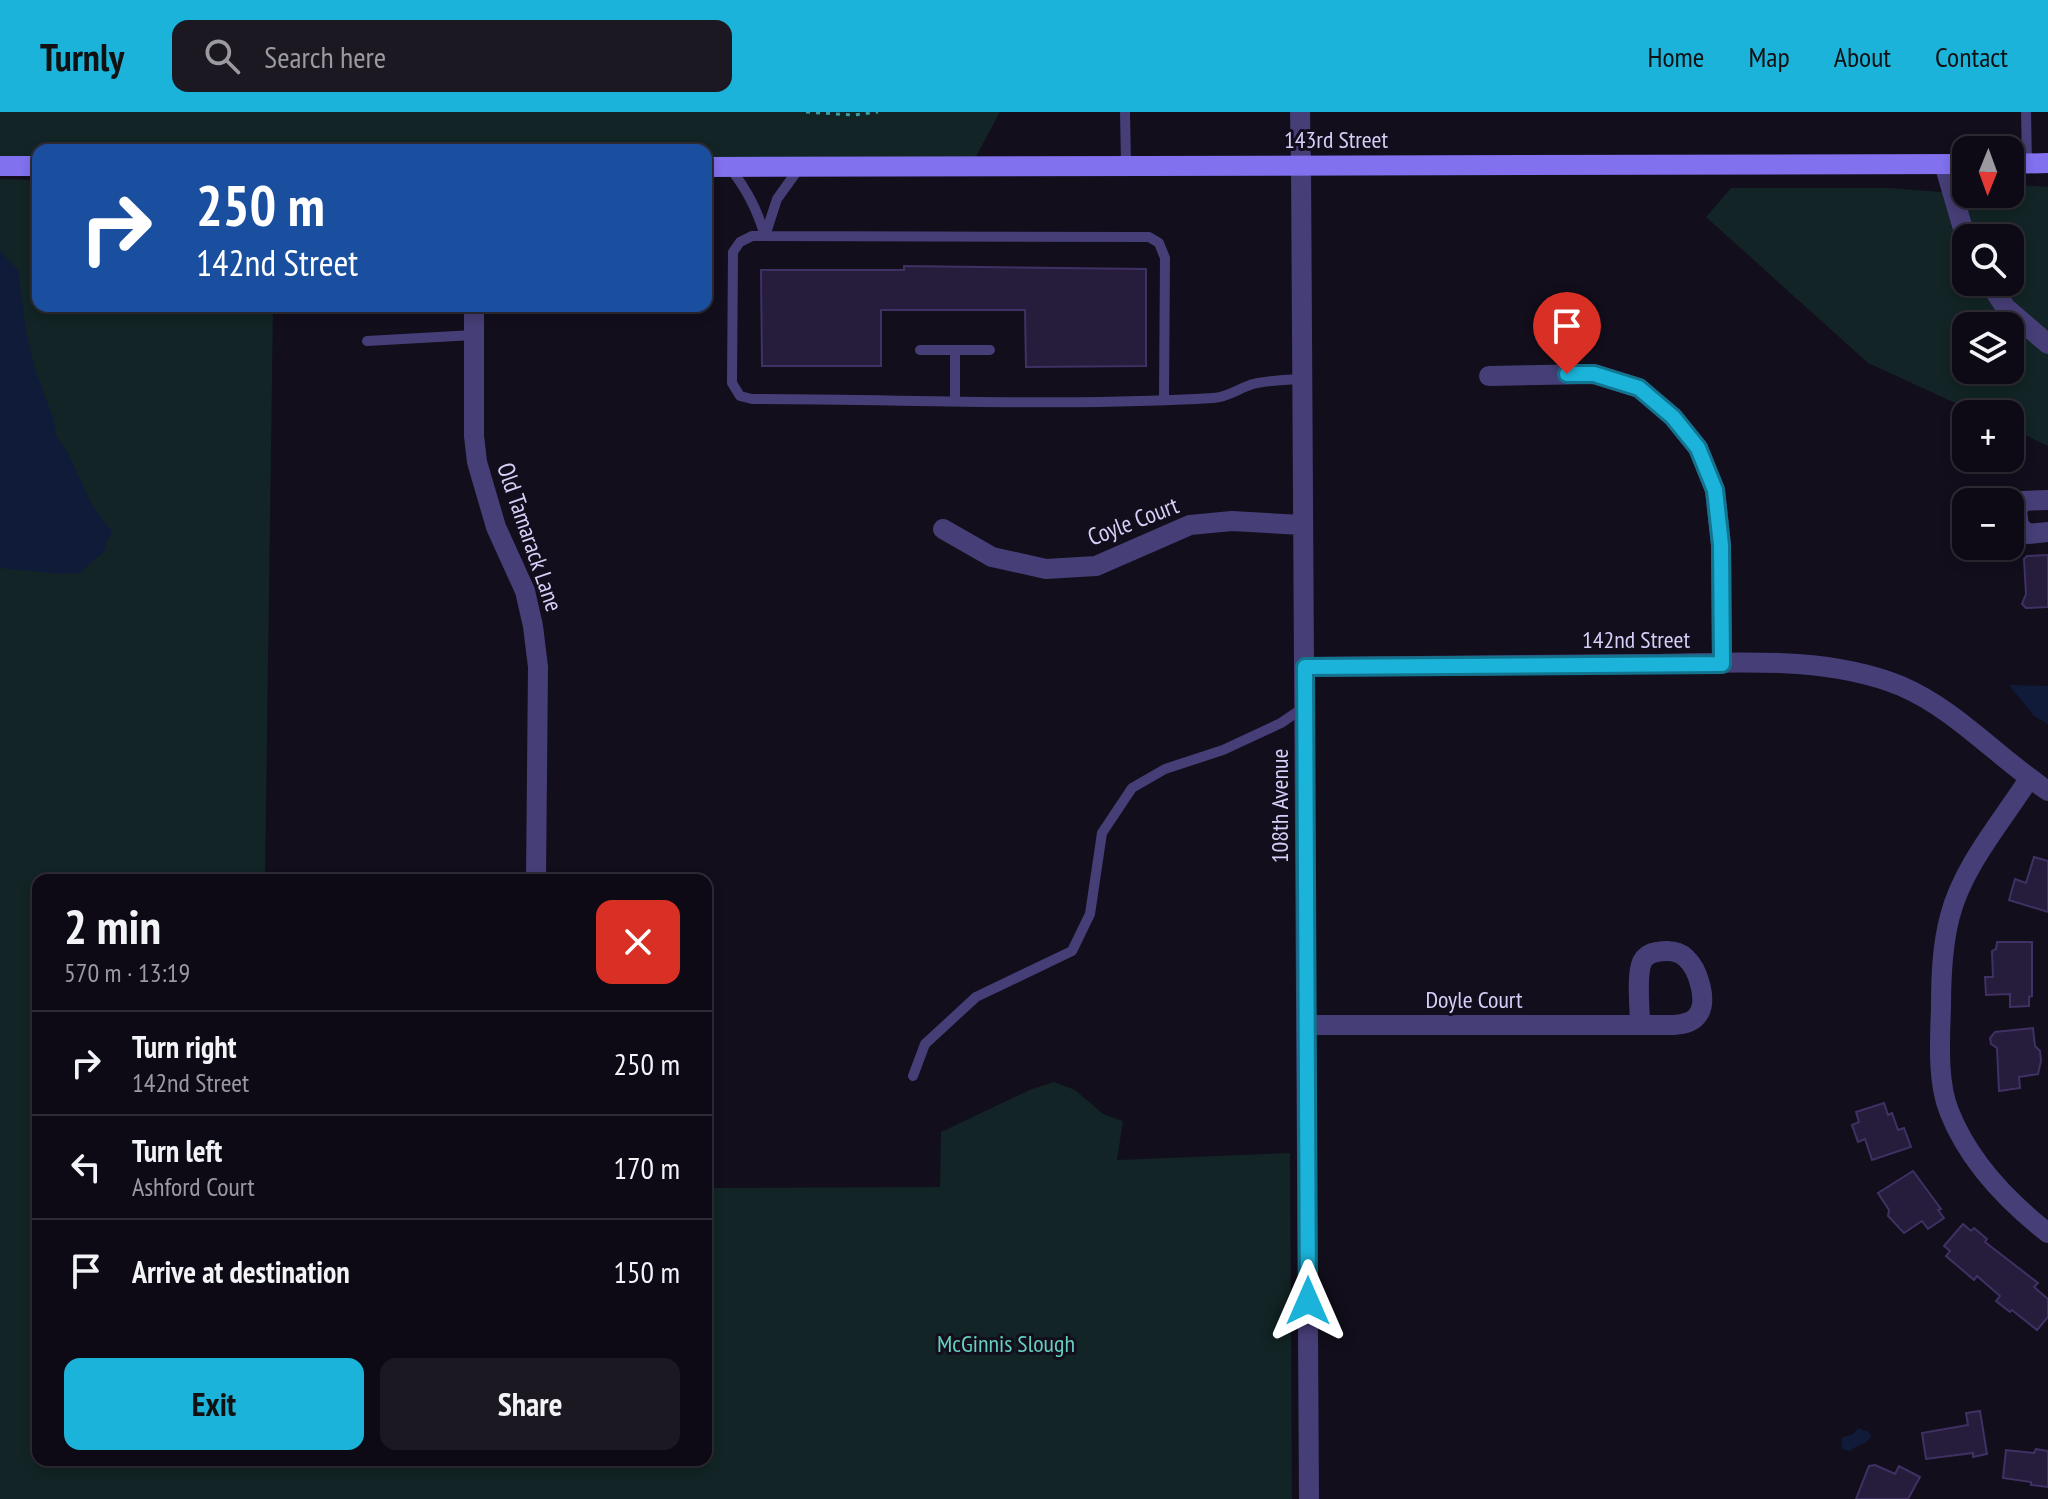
<!DOCTYPE html>
<html lang="en">
<head>
<meta charset="utf-8">
<style>
	:root { --surface:#0e0a15; --page:#1c1822; --text:#f1f3f6; --muted:#9b9aa0; --line:#2e2b34; --accent:#1bb3da }
	body { margin:0; font-family:"PT Sans Narrow",sans-serif; background:var(--page); color:var(--text); height:100vh; display:flex; flex-direction:column; font-size:30px; white-space:nowrap }
	* { box-sizing:border-box; margin:0 }
	p { font-size:26px; color:var(--muted) }
	.icon { flex:none; width:44px; height:44px; fill:none; stroke:currentColor; stroke-width:2; stroke-linecap:round; stroke-linejoin:round }
	.map { position:relative; flex:1; overflow:hidden }
	.panel { position:absolute; left:32px; top:762px; width:680px; height:592px; display:flex; flex-direction:column; background:var(--surface); border-radius:16px; box-shadow:0 4px 12px #0003,0 0 0 2px var(--line) }
	.panel>* { flex:none }
	.guide { position:absolute; left:32px; top:32px; width:680px; height:168px; border-radius:16px; box-shadow:0 4px 12px #0003,0 0 0 2px var(--line); background:#1a4fa0; color:#fff; overflow:hidden }
	.needle { width:52px; rotate:181deg }
	.tools { position:absolute; left:1952px; top:24px; display:grid; gap:16px }
	.tools a { display:grid; place-items:center; width:72px; height:72px; border-radius:16px; background:var(--surface); box-shadow:0 4px 12px #0003,0 0 0 2px var(--line); font-size:40px }
	.pin { position:absolute; display:grid; place-items:center; width:68px; height:68px; color:#fff; margin:-82px -34px; border-radius:50% 50% 50% 0; rotate:-45deg; box-shadow:0 0 8px #0007 }
	.pin .icon { rotate:45deg }
	.me { position:absolute; width:88px; margin:-44px; rotate:0deg; stroke-linejoin:round; filter:drop-shadow(0 0 6px #0008) }
	.turn { display:flex; align-items:center; gap:28px; height:168px; padding:0 32px; font-size:36px }
	.turn .icon { width:104px; height:104px; stroke-width:2.5 }
	.turn b { display:block; font-size:56px; line-height:68px }
	.round { display:grid; place-items:center; flex:none; width:84px; height:84px; border-radius:16px; background:var(--page) }
	.summary { display:flex; align-items:center; justify-content:space-between; height:136px; padding:0 32px }
	h1 { font-size:48px; font-weight:700; line-height:60px }
	.cta { display:flex; gap:16px; margin-top:auto; padding:16px 32px }
	.cta a { flex:1; height:92px; border-radius:16px; background:var(--accent); color:#111; font-size:32px; font-weight:700; line-height:92px; text-align:center }
	.cta a+a { background:var(--page); color:var(--text) }
	ul { padding:0; list-style:none }
	li { display:flex; align-items:center; gap:24px; height:104px; padding:0 32px; border-top:2px solid var(--line) }
	li div { flex:1 }
	li b { display:block; font-size:30px }
	li em { font-style:normal }
	header { display:flex; align-items:center; gap:48px; box-sizing:border-box; height:112px; padding:0 40px; background:var(--accent); color:#111 }
	header strong { font-size:38px }
	nav { display:flex; gap:44px; margin-inline-start:auto; font-size:28px }
	.search { width:560px; height:72px; background:var(--page); display:flex; align-items:center; gap:20px; box-sizing:border-box; padding:0 28px; border-radius:16px; color:var(--muted); font-size:30px }
	.map>svg:first-child { display:block }
	.green { fill:#122425; fill-rule:evenodd }
	.water { fill:#101b39 }
	.building { fill:#261c3b; stroke:#403164; stroke-width:2 }
	.lines { fill:none; stroke-linecap:round; stroke-linejoin:round }
	.path { stroke:#3b9da1; stroke-width:3; stroke-dasharray:4 6; stroke-linecap:butt }
	.service { stroke:#463e76; stroke-width:10 }
	.minor { stroke:#463e76; stroke-width:20 }
	.tertiary { stroke:#463e76; stroke-width:20 }
	.secondary { stroke:#8171ee; stroke-width:20 }
	.route-casing { stroke:#12748e; stroke-width:20 }
	.route { stroke:#1bb3da; stroke-width:14 }
	.labels { text-anchor:middle; dominant-baseline:central; stroke-width:6; stroke-linejoin:round; paint-order:stroke }
	.street-label { font-size:24px; fill:#d8cff9; stroke:#120e1c }
	.park-label { font-size:24px; fill:#65cfc0; stroke:#120e1c }
</style>
</head>
<body>
<header>
<strong>Turnly</strong>
<div class="search"><svg class="icon" aria-label="search" viewBox="0 0 24 24"><circle cx="10" cy="10" r="6"/><path d="M15 15l6 6"/></svg>Search here</div>
<nav><a>Home</a><a>Map</a><a>About</a><a>Contact</a></nav>
</header>
<div class="map">
<svg width="2048" height="1387" viewBox="0 0 2048 1387">
	<rect width="100%" height="100%" fill="#120e1c"/>
	<path class="green" d="M0,0H1000L974,48H706V38H38V46H0Z
		M0,67L38,68V194H273L265,768H38V1348H706V1076L940,1075L941,1020L1032,977L1054,970L1075,978L1103,1002L1123,1009L1117,1048L1290,1041L1292,1387H0Z
		M2010,72L2048,75V334L2010,316V302H1979L1868,251L1706,105L1731,76H1889L1966,82H2010ZM1966,126H2010V170H1966ZM1966,214H2010V258H1966Z"/>
	<path class="water" d="M0,139L18,158L26,220L36,260L54,308L56,324L66,337L92,393L113,421L107,428L105,438L80,461L62,462L0,456Z
		M2009,573L2048,574V612L2034,604Z
		M1858,1316L1869,1320L1871,1324C1864,1336 1857,1331 1851,1339L1842,1337L1841,1326L1853,1322Z"/>
	<path class="building" d="M904,154L1146,157V254L1026,255L1025,198H881V254H762L761,158H904Z
		M2048,443V495L2026,496L2022,492L2026,482L2024,447L2027,444Z
		M2034,745L2048,749V800L2009,788L2015,767L2026,771Z
		M1997,830H2032V884L2029,885V894L2010,895V882L1986,883L1985,865H1993L1992,839L1996,837Z
		M2033,916L2035,934L2040,939L2041,949L2038,962L2019,965L2020,976L1999,979L1997,936L1991,932L1990,926L1995,920Z
		M1884,991L1888,1003L1892,1001L1898,1018L1904,1016L1911,1035L1872,1048L1865,1027L1858,1030L1852,1013L1859,1010L1856,1000Z
		M1913,1059L1941,1097L1938,1098L1944,1106L1928,1117L1922,1109L1904,1121L1888,1104L1889,1098L1878,1081Z
		M1963,1112L1971,1119L1974,1116L1987,1127L1985,1130L2038,1171L2034,1175L2048,1187V1205L2037,1218L2012,1198L2010,1200L1996,1189L2000,1184L1977,1164L1974,1168L1946,1144L1950,1139L1944,1134Z
		M1980,1299L1987,1342L1973,1345V1341L1926,1347L1922,1321L1968,1313L1966,1301Z
		M2036,1337L2048,1339V1375L2031,1373V1370L2003,1366L2006,1338L2034,1341Z
		M1875,1353L1895,1362L1899,1354L1920,1365L1908,1387H1856L1869,1354Z"/>
	<g class="lines">
		<path class="path" d="M806,0L853,3L878,0"/>
		<path class="service" d="M1125,0L1126,53
			M2026,0L2027,51
			M730,56C747,78 757,97 765,124L777,87L800,55
			M367,229L474,223
			M920,238H955
			M1164,287L1165,146L1159,131L1149,125L752,124L740,130L733,140L732,271L740,284L752,287C905,287 1060,295 1213,286C1229,285 1239,276 1253,272C1269,268 1285,268 1301,267
			M955,288V238H990
			M913,964L925,932L976,885L1072,839L1090,802L1102,721L1132,676L1165,657L1223,638L1281,611L1303,596"/>
		<path class="minor" d="M1944,52L1966,127
			M1301,53L1309,1387
			M1989,170L2005,195L2048,232
			M474,194V324L477,350L496,415L525,479L533,514L538,555L536,768
			M1489,264L1594,262L1639,276L1673,305L1698,336L1715,378L1721,433L1722,552
			M2048,388L2022,389L2017,399L2019,414L2028,422L2048,420
			M943,417L992,445L1046,457L1096,454L1190,413L1232,409L1302,413
			M1305,555C1416,554 1527,553 1638,552C1722,552 1821,541 1901,574C1957,598 1998,646 2048,679
			M2029,667C2002,709 1963,754 1950,804C1942,834 1941,865 1941,895C1940,927 1937,969 1949,999C1968,1048 2007,1089 2048,1121
			M1307,913H1674C1682,912 1692,911 1697,904C1709,890 1698,857 1686,846C1678,838 1667,838 1657,840C1650,841 1645,844 1642,850C1636,864 1640,897 1640,913"/>
		<path class="tertiary" d="M1300,0L1301,53"/>
		<path class="secondary" d="M2010,52L2048,51
			M0,54H38
			M706,55L1966,52"/>
	</g>
	<g class="lines">
		<defs>
			<path id="route" d="M1308,1189L1305,555L1722,552L1721,433L1715,378L1698,336L1673,305L1639,276L1594,262H1567"/>
		</defs>
		<use href="#route" class="route-casing"/>
		<use href="#route" class="route"/>
	</g>
	<g class="labels">
		<g class="street-label">
			<text x="1336" y="27">143rd Street</text>
			<text transform="translate(1133 409) rotate(-21)">Coyle Court</text>
			<text transform="translate(530 425) rotate(71)">Old Tamarack Lane</text>
			<text x="1636" y="527">142nd Street</text>
			<text transform="translate(1279 694) rotate(-90)">108th Avenue</text>
			<text x="1474" y="887">Doyle Court</text>
		</g>
		<g class="park-label">
			<text x="1006" y="1231">McGinnis Slough</text>
		</g>
	</g>
</svg>
<div class="tools">
<a><svg class="needle" viewBox="-14 -14 28 28"><path d="M0-13l5 13h-10z" fill="#e53935"/><path d="M0 13l5-13h-10z" fill="#9b9aa0"/></svg></a>
<a><svg class="icon" aria-label="search" viewBox="0 0 24 24"><circle cx="10" cy="10" r="6"/><path d="M15 15l6 6"/></svg></a>
<a><svg class="icon" aria-label="layers" viewBox="0 0 24 24"><path d="M12 4l9 5-9 5-9-5zM3 14l9 5 9-5"/></svg></a>
<a>+</a>
<a>−</a>
</div>
<div class="pin" style="left:1567px;top:262px;background:#d93025"><svg class="icon" aria-label="arrive" viewBox="0 0 24 24"><path d="M6 21V4h12l-3 4 3 4H6"/></svg></div>
<svg class="me" style="left:1308px;top:1189px" viewBox="-20 -20 40 40"><path d="M0-17L14 15 0 8-14 15z" fill="#1bb3da" stroke="#fff" stroke-width="4"/></svg>
<div class="guide">
<div class="turn"><svg class="icon" aria-label="right" viewBox="0 0 24 24"><path d="M7 20v-9h11M14 6l5 5-5 5"/></svg><div><b>250 m</b>142nd Street</div></div>
</div>
<section class="panel">
<div class="summary"><div><h1>2 min</h1><p>570 m · 13:19</p></div><a class="round" style="background:#d93025;color:#fff"><svg class="icon" aria-label="close" viewBox="0 0 24 24"><path d="M6 6l12 12M18 6L6 18"/></svg></a></div>
<ul>
<li><svg class="icon" aria-label="right" viewBox="0 0 24 24"><path d="M7 20v-9h11M14 6l5 5-5 5"/></svg><div><b>Turn right</b><p>142nd Street</p></div><em>250 m</em></li>
<li><svg class="icon" aria-label="left" viewBox="0 0 24 24"><path d="M17 20v-9H6M10 6l-5 5 5 5"/></svg><div><b>Turn left</b><p>Ashford Court</p></div><em>170 m</em></li>
<li><svg class="icon" aria-label="arrive" viewBox="0 0 24 24"><path d="M6 21V4h12l-3 4 3 4H6"/></svg><div><b>Arrive at destination</b></div><em>150 m</em></li>
</ul>
<div class="cta"><a>Exit</a><a>Share</a></div>
</section>
</div>
</body>
</html>
